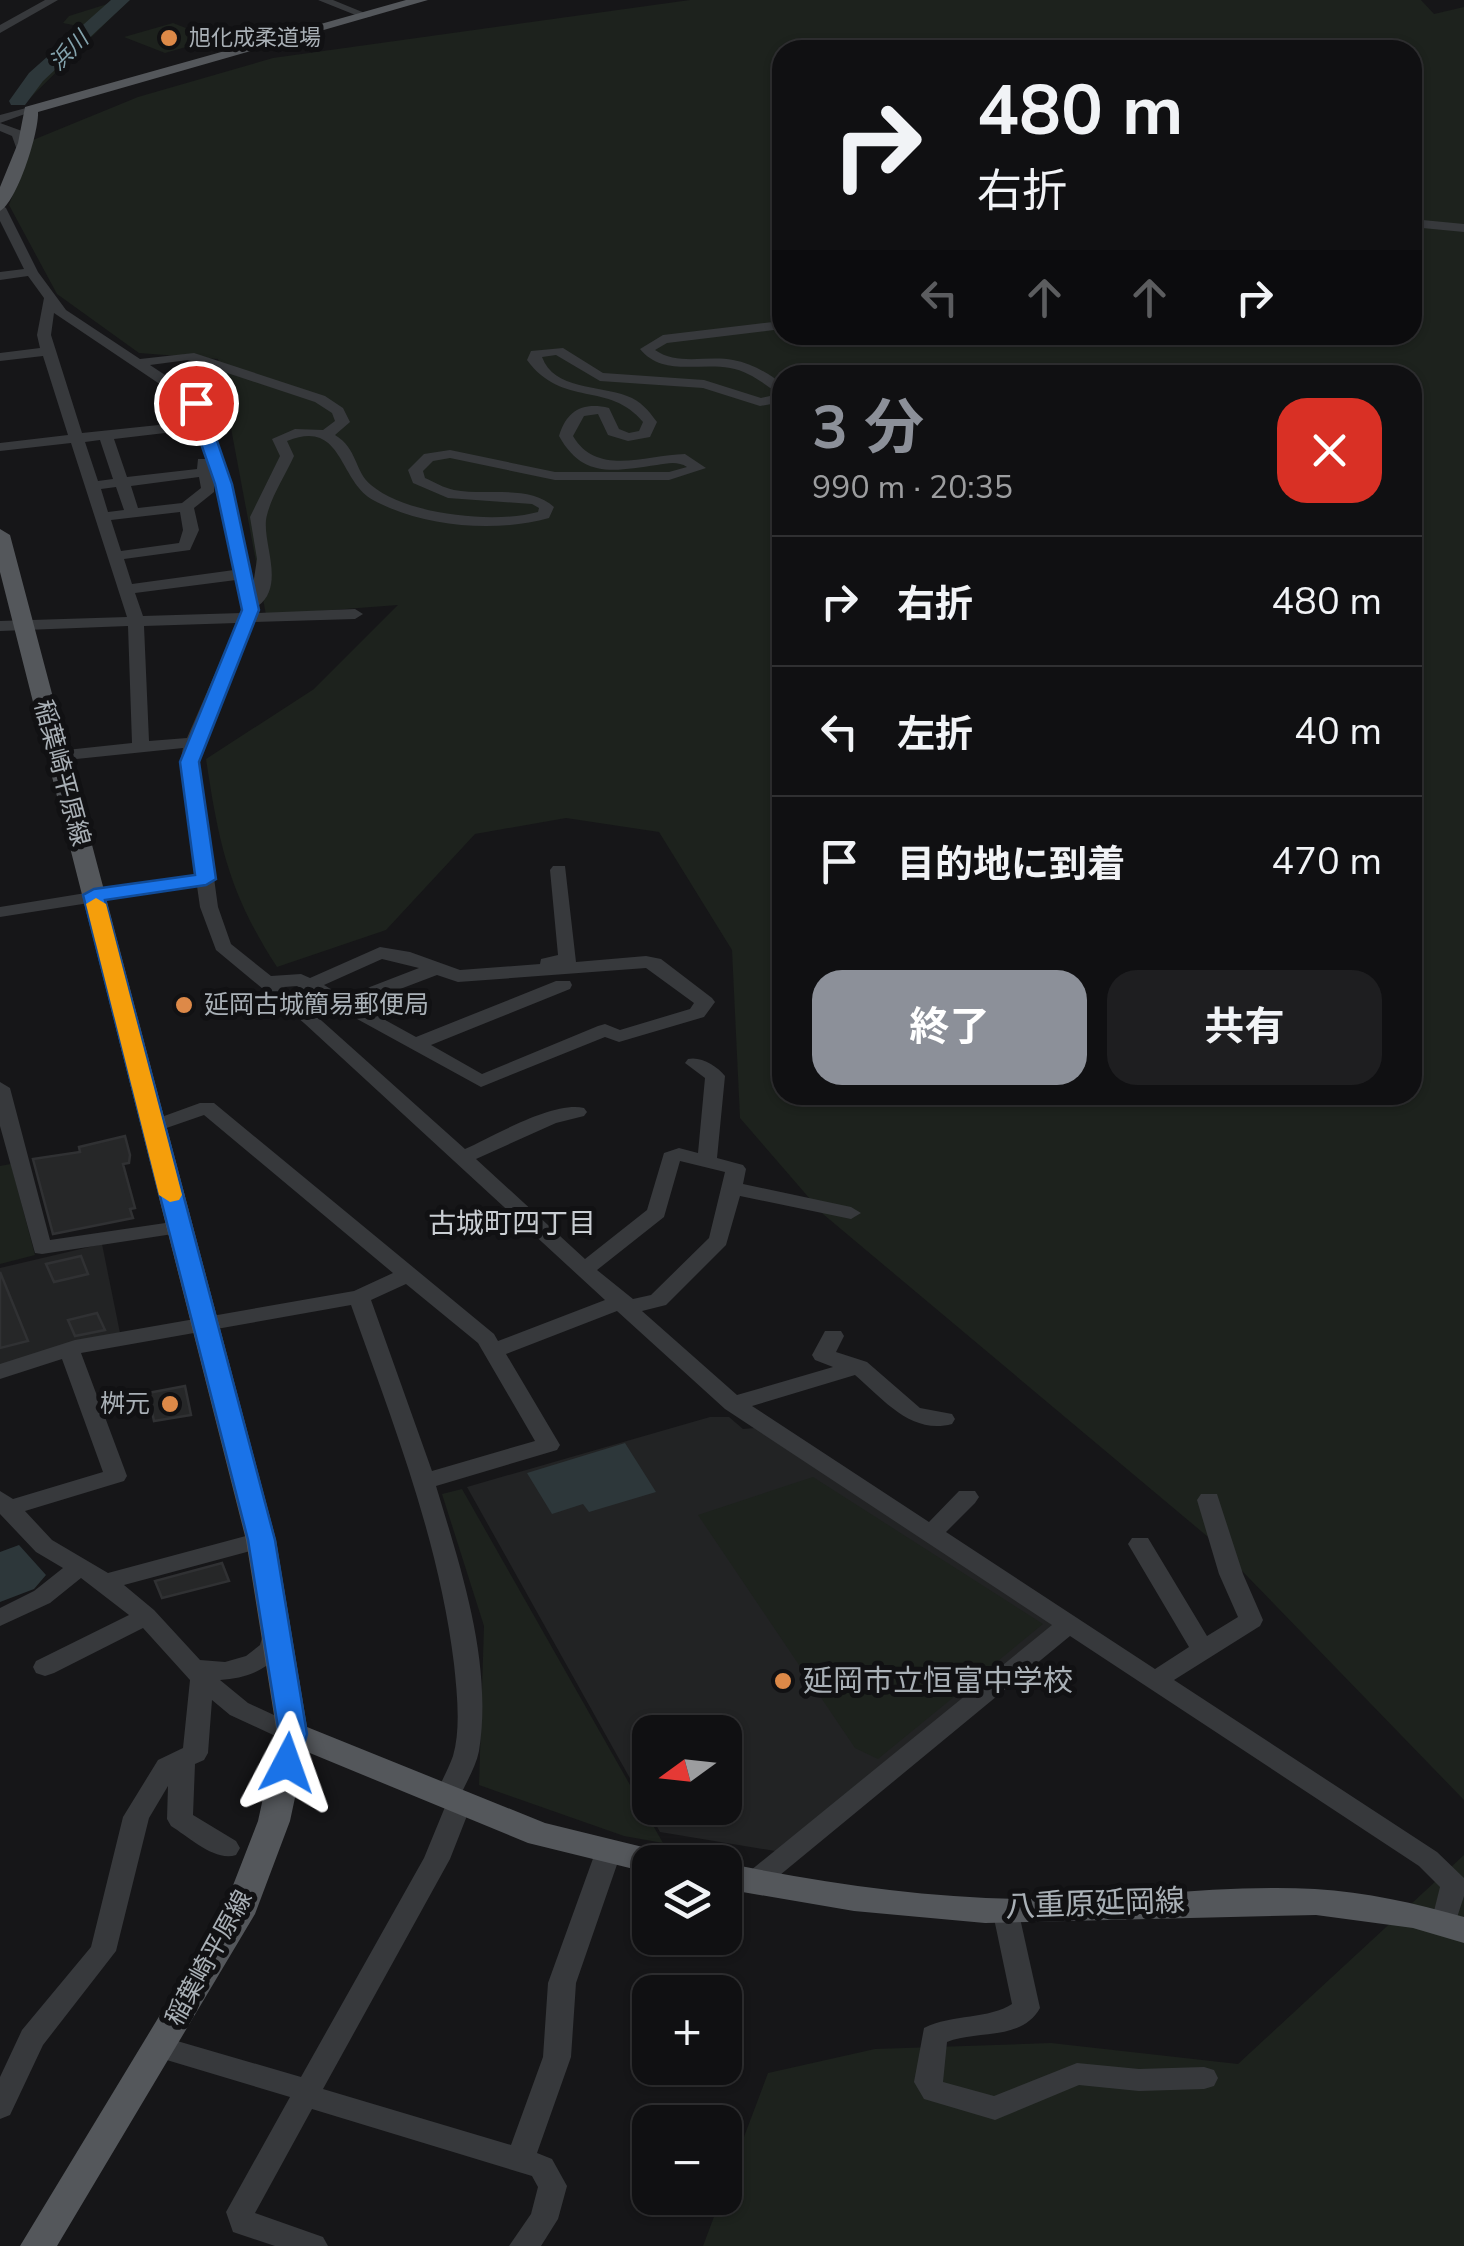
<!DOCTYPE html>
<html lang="ja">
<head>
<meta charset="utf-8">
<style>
	:root { --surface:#101012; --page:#1e1e20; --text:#f1f3f6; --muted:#9c9d9f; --line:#303032; --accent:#8c9099 }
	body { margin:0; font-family:"Nunito Sans","Noto Sans JP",sans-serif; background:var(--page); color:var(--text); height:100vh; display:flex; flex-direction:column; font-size:38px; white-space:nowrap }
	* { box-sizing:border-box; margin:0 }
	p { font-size:32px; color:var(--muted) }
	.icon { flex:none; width:55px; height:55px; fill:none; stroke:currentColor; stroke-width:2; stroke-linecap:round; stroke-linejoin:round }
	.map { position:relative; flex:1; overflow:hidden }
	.details { position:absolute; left:772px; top:365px; width:650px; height:740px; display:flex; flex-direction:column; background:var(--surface); border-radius:30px; box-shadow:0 2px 8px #0004,0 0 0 2px var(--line) }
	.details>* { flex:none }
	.guide { position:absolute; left:772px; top:40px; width:650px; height:305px; border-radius:30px; box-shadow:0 2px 8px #0004,0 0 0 2px var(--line); background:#101012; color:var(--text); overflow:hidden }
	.needle { width:65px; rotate:255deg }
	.fabs { position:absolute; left:632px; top:1715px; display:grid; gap:20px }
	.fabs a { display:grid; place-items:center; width:110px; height:110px; border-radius:20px; background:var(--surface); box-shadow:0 2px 8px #0004,0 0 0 2px var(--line); font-size:50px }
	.pin { position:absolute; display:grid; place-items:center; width:85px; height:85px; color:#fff; margin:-42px; border:5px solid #fff; border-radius:50%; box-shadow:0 2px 10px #0007 }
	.me { position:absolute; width:110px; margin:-55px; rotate:4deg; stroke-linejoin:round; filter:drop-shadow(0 0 8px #0008) }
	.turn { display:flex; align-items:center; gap:35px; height:210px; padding:0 40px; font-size:45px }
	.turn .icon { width:130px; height:130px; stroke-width:2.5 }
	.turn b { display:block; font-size:70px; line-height:85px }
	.lanes { display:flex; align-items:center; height:95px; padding:0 40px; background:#0003; justify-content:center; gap:50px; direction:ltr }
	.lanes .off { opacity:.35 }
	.round { display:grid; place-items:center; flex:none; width:105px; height:105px; border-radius:30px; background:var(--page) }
	.headline { display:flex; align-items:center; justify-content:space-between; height:170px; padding:0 40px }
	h1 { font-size:60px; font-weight:700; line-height:75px; color:var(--accent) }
	.action { display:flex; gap:20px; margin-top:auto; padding:20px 40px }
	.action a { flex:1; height:115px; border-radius:30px; background:var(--accent); color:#fff; font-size:40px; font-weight:700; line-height:115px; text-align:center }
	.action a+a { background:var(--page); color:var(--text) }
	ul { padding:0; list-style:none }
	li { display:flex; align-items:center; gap:30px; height:130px; padding:0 40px; border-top:2px solid var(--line) }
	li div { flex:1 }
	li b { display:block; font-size:38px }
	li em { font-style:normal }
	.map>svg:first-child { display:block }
	.built { fill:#222324; fill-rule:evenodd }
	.green { fill:#1d221d; fill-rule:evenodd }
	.water { fill:#2d373a }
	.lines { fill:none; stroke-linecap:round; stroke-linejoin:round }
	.river { fill:#2d373a; fill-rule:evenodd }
	.building { fill:#262728; stroke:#303133; stroke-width:2.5 }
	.minor { fill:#37393c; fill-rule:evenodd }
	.major { fill:#54575b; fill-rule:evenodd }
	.route { fill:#1a73e8; stroke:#114b97; stroke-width:2.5 }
	.slow { fill:#f59e0b }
	.poi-dot { fill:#dd8948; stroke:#111113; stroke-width:4 }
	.labels { text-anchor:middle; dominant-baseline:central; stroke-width:10; stroke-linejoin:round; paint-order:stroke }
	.far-poi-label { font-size:22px; fill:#a9b0b6; stroke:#111113; text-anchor:start }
	.far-water-label { font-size:22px; font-style:italic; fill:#84a3ad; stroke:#111113 }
	.street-label { font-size:25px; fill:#a9b0b6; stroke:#111113 }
	.poi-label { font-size:25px; fill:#a9b0b6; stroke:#111113; text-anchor:start }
	.neighbourhood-label { font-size:28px; fill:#caced3; stroke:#111113 }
	.near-poi-label { font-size:30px; fill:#a9b0b6; stroke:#111113; text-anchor:start }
	.near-street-label { font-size:30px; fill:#a9b0b6; stroke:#111113 }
</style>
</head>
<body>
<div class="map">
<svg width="1464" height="2246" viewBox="0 0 1464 2246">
	<rect width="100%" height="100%" fill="#161618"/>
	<path class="built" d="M102,1244L120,1333L0,1365V1268Z
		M710,1417H729L743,1429L755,1428L1054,1623L1055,1629L781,1852L660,1832L467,1487ZM650,1732H725V1808H650Z"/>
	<path class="green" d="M120,0L128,1L29,99L21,101L27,85L83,27L63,23L69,16Z
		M690,0H1421L1434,14L1464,7V1800L1214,1542L823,1214L740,1118L732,950L659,832L566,818L475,834L386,930L277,967C229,893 219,845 206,759L314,689L398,605L266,615L218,359L139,353L57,294L9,205L33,140L138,97L273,58ZM782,50H1412V335H782ZM782,375H1412V1095H782Z
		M173,23L214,39L165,53L124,37Z
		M11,1164L35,1255L0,1264V1166Z
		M813,1477L1043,1624L878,1759L855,1748L698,1515Z
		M462,1489L663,1843L624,1836L479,1785L484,1626L442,1494Z
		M1464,1855V2246H703L768,2073L875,2049L1051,2043L1238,2064Z"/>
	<path class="water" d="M625,1443L656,1492L589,1512L583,1504L552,1514L527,1473Z
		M19,1545L46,1575L34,1589L0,1602V1552Z"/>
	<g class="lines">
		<path class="river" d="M111,0H130L43,81L25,105H11L9,101L29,73Z"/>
	</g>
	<path class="building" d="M125,1136L130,1155L129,1163L123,1164L135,1208L130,1209L133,1218L53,1234L33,1159L80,1152L79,1147Z
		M81,1256L88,1274L54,1282L46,1264Z
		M0,1272L28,1341L0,1348Z
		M97,1313L105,1330L75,1336L68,1320Z
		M185,1386L191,1415L154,1421L148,1393Z
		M222,1563L229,1581L162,1598L155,1581Z"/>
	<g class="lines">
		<path class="minor" d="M45,0H58L0,33V25Z
			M318,0H333L372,16L363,18Z
			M26,108L36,110L0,123V115Z
			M0,123L22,131L25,150H17L12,136L0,131Z
			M0,204L6,208L38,272L66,310L140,359L194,353L325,396L343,408L350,422L335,435C358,449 354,471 371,485C406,515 495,524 538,512L539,508L532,504L448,498L413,483L408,470L424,454L450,450L555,472H669L687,467C678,461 668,463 657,465C614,471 583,479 559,436C567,410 583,402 609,408L619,429L629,433L639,431L643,422C610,381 562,408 527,360L531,351L563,348L603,373L704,380L761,398L779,394C764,384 749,371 730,368C699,362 663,377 640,349L663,335L782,321V329L667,343L655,350C678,366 707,355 733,360C751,363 768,373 782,384V402L760,406L703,388L600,381L556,355L542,357C554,390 599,385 627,396C641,401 648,410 657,422L650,437L628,441L608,435L598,414L584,416L573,436C597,477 646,455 685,454L706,468L669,480H555L450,458L433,461L423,471L425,478C434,482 444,488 454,490C485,496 530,484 554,507L549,518C495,533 423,527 373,500C338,480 343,418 287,441L294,456C286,474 272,495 267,515C260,540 287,584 258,606V613L355,609L363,614L355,619L254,622L201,742L198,762L218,907L231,944L271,976L301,974L310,978L380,947L410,952L460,970L540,964L541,959L558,955L550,870L553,866H565L576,962L646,956L661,959L712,998L715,1002L704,1017L619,1042L605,1037L481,1087L297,986L284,987L465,1149C494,1136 553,1101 584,1108L587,1112L584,1116L556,1123L476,1159L585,1259L647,1210L664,1153L679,1148L698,1153L705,1078L685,1063L688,1059C701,1056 717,1066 725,1076L717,1158L743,1165L746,1169L743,1184L851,1207L861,1213L851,1219L740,1196L726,1245L666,1305L642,1311L737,1395L833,1367L815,1360L812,1355L825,1331H841L844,1336L836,1352L867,1362L920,1408L952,1414L955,1419L952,1424C911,1435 883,1399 855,1375L752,1406L929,1522L959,1491H975L979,1497L975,1503L946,1532L1155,1669L1189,1647L1128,1544L1132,1538H1148L1207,1636L1238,1617L1219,1574L1197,1500L1201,1494H1217L1243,1574L1263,1620L1260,1626L1174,1680L1437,1852L1464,1878V1896L1453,1930L1444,1933L1435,1930L1431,1923L1440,1887L1419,1866L1070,1636L763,1889L754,1892L745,1889L741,1882L745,1875L1052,1625L725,1409L617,1311L506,1354L560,1445L557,1450L436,1486C461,1569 493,1663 479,1751C476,1766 467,1781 461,1794L468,1796L472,1803L450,1859L323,2089L511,2145L543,2057L548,1983L595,1853L599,1846L608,1843L617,1846L621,1853L576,1983L571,2057L537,2153L552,2159L567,2186L558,2219L541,2246H509L531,2214L538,2187L532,2176L312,2109L255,2213L323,2237L328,2246H275L233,2232L226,2212L290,2097L150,2055L146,2047L150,2039L160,2036L301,2077L424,1858L445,1807L438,1805L434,1798C440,1784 448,1770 453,1756C461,1728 457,1693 454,1664C439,1540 393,1423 351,1305L81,1353L127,1476L124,1481L25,1511L52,1540L108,1573L261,1532L269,1534L273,1540L269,1546L124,1585L154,1610L200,1660L225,1662L246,1656L260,1645L265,1627L274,1624L283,1627L286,1633C280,1666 252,1678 220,1680L248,1703L302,1728L305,1734L302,1740L293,1743L284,1740L230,1715L212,1700L208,1753L204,1760L195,1764L193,1815L236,1841L240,1848L236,1855C215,1862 189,1837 171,1826L167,1819L168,1786L149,1818L116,1951L43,2045L10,2115L0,2119V2077L22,2030L91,1947L123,1817L158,1760L183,1748L190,1680L143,1628L54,1673L45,1676L36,1673L33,1667L36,1661L129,1615L81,1578L50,1603L0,1626V1608L34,1591L63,1568L36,1552L0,1514V1491L13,1499L103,1472L62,1359L0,1379V1364L75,1340L354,1291L393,1273L204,1115L152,1133L145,1131L142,1127L145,1123L200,1103H214L494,1334L498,1341L605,1300L304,1023L216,950L200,907L197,886L0,917V907L196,875L180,762L183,748L57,761L48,756L57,751L132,743L128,626L0,631V621L127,617L71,443L0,451V443L68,435L43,356L0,361V353L40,348L37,335L44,298L28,276L0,280V272L24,269L0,221ZM54,313L182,399L197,421L82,433L51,335ZM188,360L315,402L332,413L335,421L323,430L295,429L272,439L280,456L250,517L257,559L253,585L230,484L209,414L192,393L150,365ZM199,429L208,459H198L197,469L127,477L114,439ZM100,440L113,479L98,481L85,442ZM199,477L201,488L182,503L138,508L131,486ZM214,479L216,484L234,570L132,584L124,559L190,550L199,530L194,508L214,492ZM116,487L124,510L108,512L101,489ZM180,512L183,530L179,543L121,551L111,520ZM236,580L242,613L143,616L135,593ZM237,623L187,738L149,741L144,626ZM382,959L419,968L344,997L324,985ZM646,968L694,1003L690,1009L620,1030L605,1024L598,1026L482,1074L431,1045L570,989L572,985L570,981H556L416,1037L358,1005L437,975L458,982ZM680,1161L725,1172L709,1238L651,1295L633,1299L597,1270L664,1217ZM406,1284L478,1343L535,1441L432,1471L371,1300Z
			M1412,219L1464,224V232L1412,227Z
			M0,1082L10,1088L50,1240L179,1221L189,1227L186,1232L42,1254L35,1253L0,1126Z
			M1005,1899L1014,1902L1018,1909L1040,2008C1022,2041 976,2030 947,2042L943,2082L994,2096L1077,2063L1139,2069L1204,2067L1214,2070L1218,2078L1214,2086L1204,2089L1139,2091L1079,2085L995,2120L924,2099L914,2082L924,2028C952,2014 990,2019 1012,2004L992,1909L996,1902Z"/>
		<path class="major" d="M406,0H428L38,112C39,133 17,202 0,211V187L18,143L25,107Z
			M0,529L10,535L276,1540L307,1727L545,1823L655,1850L666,1853L671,1862H650V1873L528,1843L305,1751L290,1821L255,1914L57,2246H20L223,1911L258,1821L277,1734L246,1540L0,572Z
			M725,1863C825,1883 925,1898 1026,1899C1123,1900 1219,1884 1315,1889C1366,1892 1415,1903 1464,1917V1943L1413,1928L1316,1915L985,1923L854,1911L725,1889Z"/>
	</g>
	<path class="route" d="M196,398L204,403L232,484L259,610L199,762L216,879L206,885L105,900L275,1540L307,1734L297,1770H277L272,1763L279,1734L248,1540L83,895L94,889L195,875L180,762L242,610L215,484L187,403Z"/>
	<path class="slow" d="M96,898L106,904L182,1195L179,1200L170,1202L159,1195L86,904Z"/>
	<g class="poi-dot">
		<circle cx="169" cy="38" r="10"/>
		<circle cx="184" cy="1005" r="10"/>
		<circle cx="170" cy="1404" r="10"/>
		<circle cx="783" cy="1681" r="10"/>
	</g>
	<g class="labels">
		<g class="far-poi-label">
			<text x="189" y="38">旭化成柔道場</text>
		</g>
		<g class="far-water-label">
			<text transform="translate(69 51) rotate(-45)">浜川</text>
		</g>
		<g class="street-label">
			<text transform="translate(62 773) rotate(75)">稲葉崎平原線</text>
			<text transform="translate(209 1958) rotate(-61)">稲葉崎平原線</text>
		</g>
		<g class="poi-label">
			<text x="204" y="1005">延岡古城簡易郵便局</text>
			<text x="150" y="1404" text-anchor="end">桝元</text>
		</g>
		<g class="neighbourhood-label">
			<text x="512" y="1224">古城町四丁目</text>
		</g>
		<g class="near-poi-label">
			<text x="803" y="1681">延岡市立恒富中学校</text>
		</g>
		<g class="near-street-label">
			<text transform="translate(1095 1904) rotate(-2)">八重原延岡線</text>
		</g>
	</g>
</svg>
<div class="fabs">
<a><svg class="needle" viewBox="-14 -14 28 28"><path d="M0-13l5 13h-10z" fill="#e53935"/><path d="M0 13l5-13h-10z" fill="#9c9d9f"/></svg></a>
<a><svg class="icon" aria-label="layers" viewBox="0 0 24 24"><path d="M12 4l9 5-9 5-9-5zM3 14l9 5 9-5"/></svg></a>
<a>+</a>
<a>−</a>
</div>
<div class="pin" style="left:196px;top:403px;background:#d93025"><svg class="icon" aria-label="arrive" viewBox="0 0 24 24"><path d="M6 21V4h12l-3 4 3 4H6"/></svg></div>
<svg class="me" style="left:287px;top:1763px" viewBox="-20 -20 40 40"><path d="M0-17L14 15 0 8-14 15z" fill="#1a73e8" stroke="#fff" stroke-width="4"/></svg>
<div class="guide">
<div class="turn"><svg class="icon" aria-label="right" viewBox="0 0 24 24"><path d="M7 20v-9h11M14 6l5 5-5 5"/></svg><div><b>480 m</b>右折</div></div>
<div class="lanes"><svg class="icon off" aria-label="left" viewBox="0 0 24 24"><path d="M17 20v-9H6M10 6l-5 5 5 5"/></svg><svg class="icon off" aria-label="ahead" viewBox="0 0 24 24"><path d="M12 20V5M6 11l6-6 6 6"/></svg><svg class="icon off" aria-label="ahead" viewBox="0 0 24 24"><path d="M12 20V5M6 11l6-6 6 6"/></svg><svg class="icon" aria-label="right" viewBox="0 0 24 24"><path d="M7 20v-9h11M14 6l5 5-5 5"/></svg></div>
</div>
<section class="details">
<div class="headline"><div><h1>3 分</h1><p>990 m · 20:35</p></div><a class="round" style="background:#d93025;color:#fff"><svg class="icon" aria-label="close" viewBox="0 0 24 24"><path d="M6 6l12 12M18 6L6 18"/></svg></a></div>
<ul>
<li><svg class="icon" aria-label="right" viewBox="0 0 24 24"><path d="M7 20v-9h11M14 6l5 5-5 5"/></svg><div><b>右折</b></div><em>480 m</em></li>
<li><svg class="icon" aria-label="left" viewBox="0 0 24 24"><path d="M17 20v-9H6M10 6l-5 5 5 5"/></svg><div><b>左折</b></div><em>40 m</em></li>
<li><svg class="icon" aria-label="arrive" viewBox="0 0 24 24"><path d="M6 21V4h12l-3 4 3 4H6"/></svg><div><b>目的地に到着</b></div><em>470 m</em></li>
</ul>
<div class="action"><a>終了</a><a>共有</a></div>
</section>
</div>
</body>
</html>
